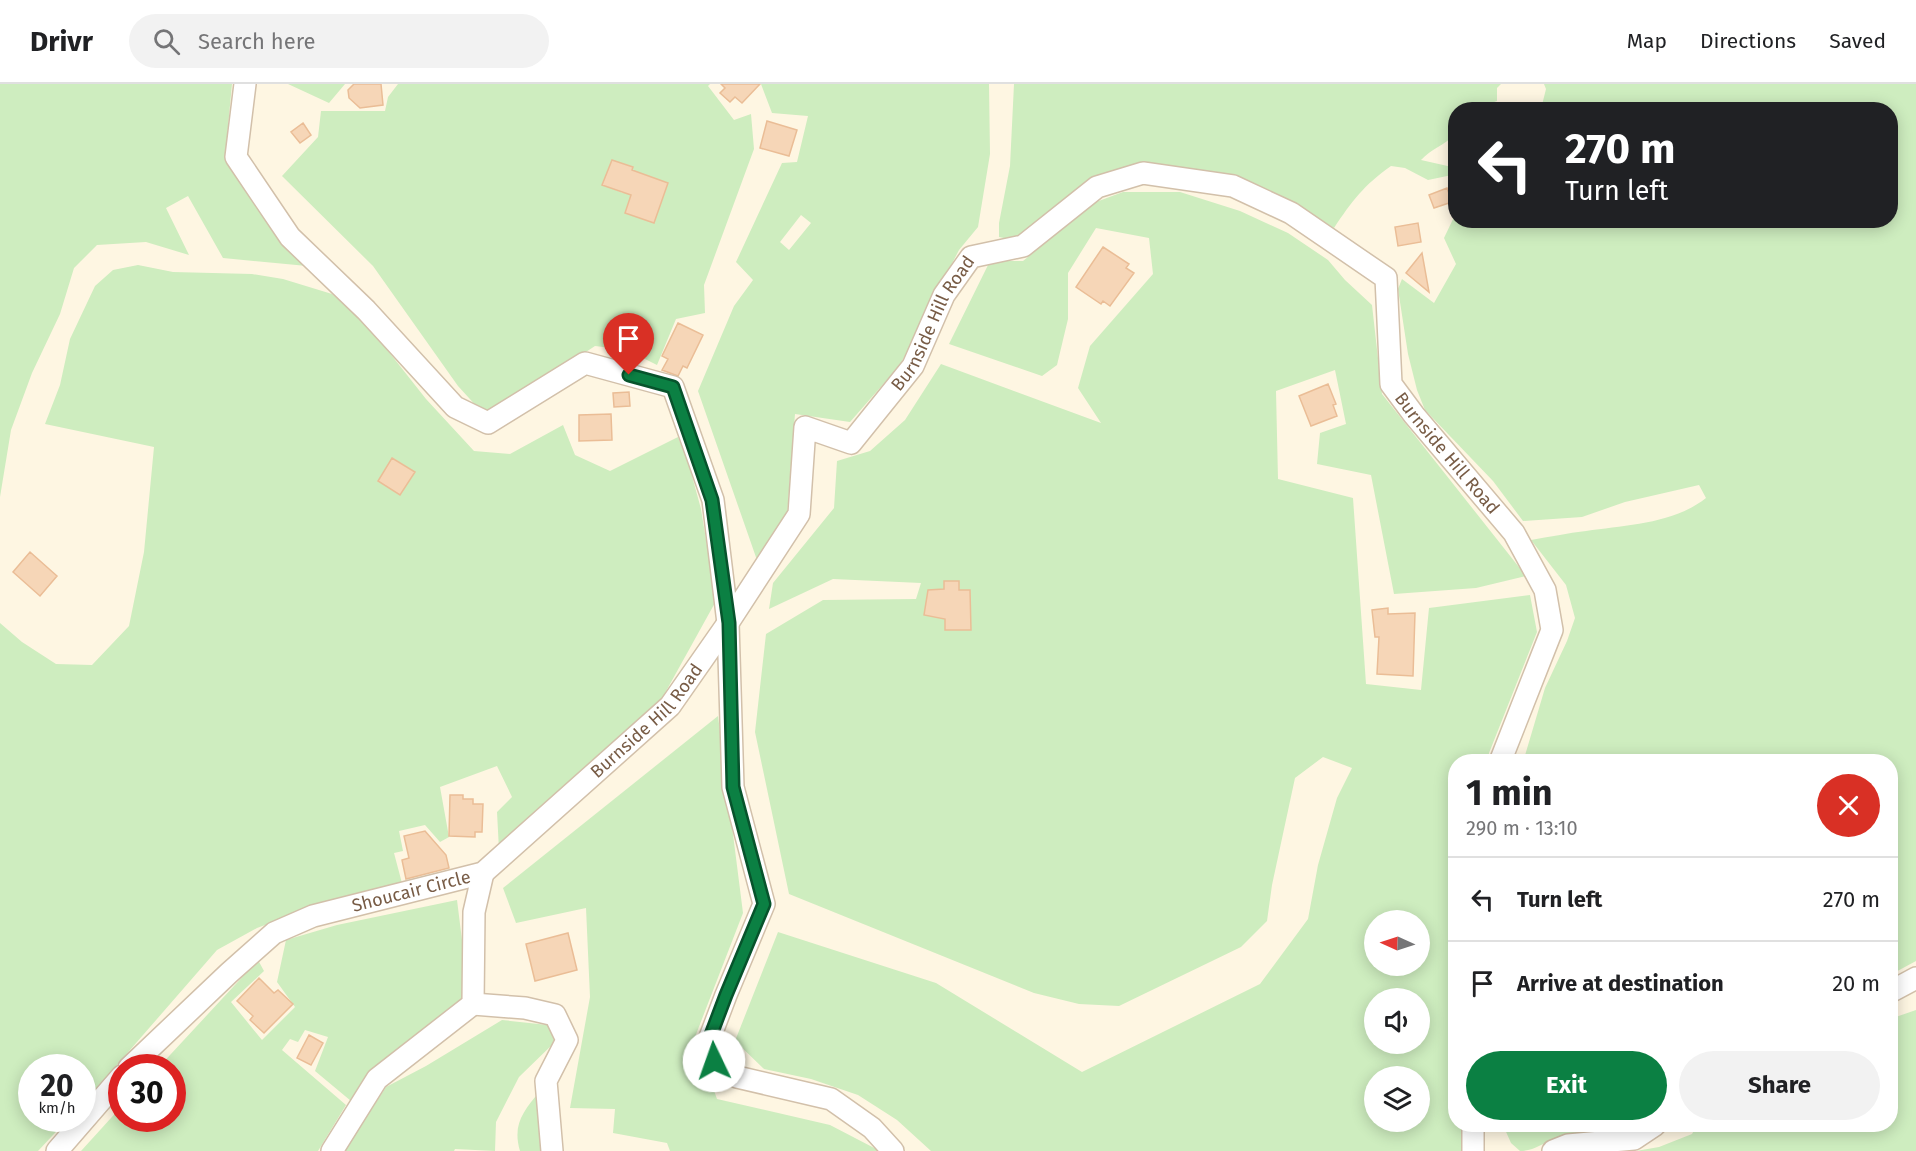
<!DOCTYPE html>
<html lang="en">
<head>
<meta charset="utf-8">
<style>
	:root { --surface:#fff; --page:#f2f2f2; --text:#202124; --muted:#757577; --line:#e0e0e0; --accent:#0b8043 }
	body { margin:0; font-family:"Fira Sans",sans-serif; background:var(--page); color:var(--text); height:100vh; display:flex; flex-direction:column; font-size:22px; white-space:nowrap }
	* { box-sizing:border-box; margin:0 }
	p { font-size:20px; color:var(--muted) }
	.icon { flex:none; width:33px; height:33px; fill:none; stroke:currentColor; stroke-width:2; stroke-linecap:round; stroke-linejoin:round }
	.map { position:relative; flex:1; overflow:hidden }
	.details { position:absolute; left:1448px; top:670px; width:450px; height:378px; display:flex; flex-direction:column; background:var(--surface); border-radius:24px; box-shadow:0 3px 15px #0003 }
	.details>* { flex:none }
	.banner { position:absolute; left:1448px; top:18px; width:450px; height:126px; border-radius:24px; box-shadow:0 3px 15px #0003; background:#202124; color:#fff; overflow:hidden }
	.needle { width:39px; rotate:273deg }
	.fabs { position:absolute; left:1364px; top:826px; display:grid; gap:12px }
	.fabs a { display:grid; place-items:center; width:66px; height:66px; border-radius:50%; background:var(--surface); box-shadow:0 3px 15px #0003; font-size:30px }
	.speed { position:absolute; left:18px; top:970px; display:flex; gap:12px; font-size:30px; font-weight:700; text-align:center }
	.speed>* { display:grid; place-content:center; width:78px; height:78px; border-radius:50%; background:var(--surface); box-shadow:0 3px 15px #0003; line-height:1 }
	.speed small { font-size:15px; font-weight:400 }
	.speed .limit { border:9px solid #d22; background:#fff; color:#111 }
	.pin { position:absolute; display:grid; place-items:center; width:51px; height:51px; color:#fff; margin:-62px -26px; border-radius:50% 50% 50% 0; rotate:-45deg; box-shadow:0 0 6px #0007 }
	.pin .icon { rotate:45deg }
	.me { position:absolute; width:66px; margin:-33px; rotate:357deg; stroke-linejoin:round; filter:drop-shadow(0 0 4px #0008) }
	.turn { display:flex; align-items:center; gap:21px; height:126px; padding:0 18px; font-size:27px }
	.turn .icon { width:78px; height:78px; stroke-width:2.5 }
	.turn b { display:block; font-size:42px; line-height:51px }
	.round { display:grid; place-items:center; flex:none; width:63px; height:63px; border-radius:32px; background:var(--page) }
	.head { display:flex; align-items:center; justify-content:space-between; height:102px; padding:0 18px }
	h1 { font-size:36px; font-weight:700; line-height:45px }
	.cta { display:flex; gap:12px; margin-top:auto; padding:12px 18px }
	.cta a { flex:1; height:69px; border-radius:36px; background:var(--accent); color:#fff; font-size:24px; font-weight:700; line-height:69px; text-align:center }
	.cta a+a { background:var(--page); color:var(--text) }
	ul { padding:0; list-style:none }
	li { display:flex; align-items:center; gap:18px; height:84px; padding:0 18px; border-top:2px solid var(--line) }
	li div { flex:1 }
	li b { display:block; font-size:22px }
	li em { font-style:normal }
	header { display:flex; align-items:center; gap:36px; box-sizing:border-box; height:84px; padding:0 30px; background:var(--surface); border-bottom:2px solid var(--line) }
	header strong { font-size:28px }
	nav { display:flex; gap:33px; margin-inline-start:auto; font-size:21px }
	.search { width:420px; height:54px; background:var(--page); display:flex; align-items:center; gap:15px; box-sizing:border-box; padding:0 21px; border-radius:33px; color:var(--muted); font-size:22px }
	.map>svg:first-child { display:block }
	.green { fill:#ceedbf; fill-rule:evenodd }
	.building { fill:#f6d6b7; stroke:#eabd96; stroke-width:1.5 }
	.lines { fill:none; stroke-linecap:round; stroke-linejoin:round }
	.minor-casing { stroke:#d2c0aa; stroke-width:24 }
	.minor { stroke:#fff; stroke-width:21 }
	.route-casing { stroke:#07532c; stroke-width:15 }
	.route { stroke:#0b8043; stroke-width:10 }
	.labels { text-anchor:middle; dominant-baseline:central; stroke-width:5; stroke-linejoin:round; paint-order:stroke }
	.street-label { font-size:18px; fill:#785c46; stroke:#fff9ea }
</style>
</head>
<body>
<header>
<strong>Drivr</strong>
<div class="search"><svg class="icon" aria-label="search" viewBox="0 0 24 24"><circle cx="10" cy="10" r="6"/><path d="M15 15l6 6"/></svg>Search here</div>
<nav><a>Map</a><a>Directions</a><a>Saved</a></nav>
</header>
<div class="map">
<svg width="1916" height="1067" viewBox="0 0 1916 1067">
	<rect width="100%" height="100%" fill="#fef6e2"/>
	<path class="green" d="M0,0H232L225,74L307,182L223,174L188,112L166,124L189,171L146,158L97,161L74,184L60,230L32,289L11,346L0,413Z
		M288,0H345L329,19Z
		M398,0H710L708,2L734,36L751,30L754,65L704,201L705,229L676,235L657,281L627,266L595,262C586,268 576,274 569,281C542,310 542,324 502,337L479,325L458,302L373,182L282,92L318,53L321,27H385L388,13ZM612,76L633,83L623,109L603,101L616,87L609,84Z
		M761,0H989L990,70L978,143L959,166L900,281L850,338L795,330L787,432L758,479L698,307L734,222L753,196L736,178L782,79L797,78L808,32L772,29ZM801,131L811,139L789,166L780,158Z
		M1014,0H1501L1497,4V17L1474,25L1455,26V50C1445,61 1431,65 1421,76L1452,83V91L1428,96L1405,84L1391,82C1364,101 1352,117 1334,144L1290,117L1234,95L1143,84L1013,156L999,153V139L1010,82Z
		M1544,0H1916V877L1890,891V678H1523L1545,604L1567,557L1575,534L1566,501L1531,456C1549,453 1568,449 1586,447C1626,441 1673,440 1706,414L1699,401L1625,418L1582,433L1523,437L1493,397L1425,326L1417,306L1408,270L1398,205L1402,195L1434,219L1456,180L1444,154L1455,131V136H1890V26L1541,25L1546,5Z
		M1123,108H1180L1240,127L1288,149L1328,176L1345,196L1372,221L1382,310L1526,492L1476,504L1394,510L1371,391L1317,380L1320,349L1346,340L1335,286L1276,307L1278,395L1353,414L1366,600L1421,606L1429,524L1530,511L1537,548L1489,669L1488,678H1455V1041H1464L1466,1067H931L897,1036L858,1011L811,995L764,985L735,957L778,848L936,899L1082,988L1260,900L1308,835L1318,781L1337,714L1352,684L1323,673L1295,694L1272,801L1267,837L1241,863L1119,922L1079,920L1034,909L789,810L755,648L766,550L823,516L916,515L921,499L833,495L769,525L773,499L834,424L837,377L870,367L905,336L941,280L1101,339L1078,304L1090,262L1153,190L1149,154L1096,144L1068,189V235L1057,281L1042,292L949,260L990,177H1023L1096,118ZM1374,837H1419V882H1374ZM1374,915H1419V960H1374ZM1374,993H1419V1038H1374Z
		M138,181L173,188L252,190L283,195L332,210L366,239L426,315L474,367L510,370L563,341L575,371L610,387L678,353L689,381L701,425L716,517L660,618L499,766L497,728L512,713L497,682L440,703L449,753L440,758L425,741L399,747L403,767L394,769L403,803L303,827L257,844L217,866L83,1020L82,984H32V1035H68L38,1067H0V539L22,558L56,580L92,581L129,542L144,468L154,363L45,340L60,301L70,255L95,202L113,186ZM393,374L415,388L400,411L378,397Z
		M718,632L743,829L695,953L717,1015L830,1041L880,1067H670L667,1059L613,1049L615,1025L570,1024L590,913L586,824L516,839L503,804Z
		M457,816L469,912L367,991L351,1017L315,987L328,953L305,946L298,958L290,955L282,966L346,1021L318,1067H81L121,1023L122,1035H172V984H158L258,876L264,887L231,918L262,956L295,923L277,898L286,856L337,841Z
		M1916,926V1067H1636L1659,1063L1692,1050L1697,1041H1890V935Z
		M502,936L548,941L556,957L519,993L496,1038L495,1067L455,1065L454,1067H344L386,1003L426,982Z
		M539,1008L541,1067H520C512,1040 524,1027 539,1008Z
		M1503,1041H1633C1609,1053 1581,1048 1555,1055C1542,1059 1534,1067 1520,1067L1511,1059Z"/>
	<path class="building" d="M354,0H381L383,21L360,24L349,14L348,6Z
		M721,0H760L742,19L735,13L730,18L720,9L725,4Z
		M767,37L797,46L789,72L760,64Z
		M303,39L311,51L300,59L291,48Z
		M612,76L633,83L632,86L668,99L654,139L625,129L631,111L602,101Z
		M1447,104L1452,118L1434,124L1429,111Z
		M1418,139L1421,158L1398,162L1395,143Z
		M1103,163L1129,180L1126,184L1134,189L1110,222L1103,217L1101,220L1076,203Z
		M1422,169L1429,208L1406,189Z
		M678,239L703,251L687,284L683,282L678,292L662,286L668,275L662,272Z
		M1328,300L1336,320L1333,321L1337,332L1311,342L1299,312Z
		M629,308L630,322L614,323L613,309Z
		M611,330L612,356L579,357V331Z
		M392,374L415,388L400,411L378,397Z
		M30,468L57,492L40,512L13,488Z
		M944,497H959V506H970L971,546H945V535L924,531L928,506L944,505Z
		M1388,524V530L1415,529L1413,592L1377,590L1379,553H1375L1372,526Z
		M450,711H463V715H473V720H483L482,748H475V753L449,752Z
		M425,747L446,771L449,784L406,795L402,776L409,774L404,752Z
		M568,849L577,886L535,897L526,860Z
		M259,894L274,909L278,906L293,920L264,949L250,936L253,932L237,917Z
		M309,951L323,959L311,981L297,974Z"/>
	<g class="lines">
		<defs>
			<g id="minor">
				<path d="M245,0L236,73L290,153L366,226L455,323L488,339L585,279L673,303L713,416L728,539L733,703L764,820L726,911L709,956L714,977L724,986L737,993L831,1015L872,1044L893,1067"/>
				<path d="M1890,908L1916,894"/>
				<path d="M473,920L525,924L555,931L567,956L546,997L552,1067"/>
				<path id="s1" d="M129,984L229,889L274,849L313,832L483,789L670,622L728,539L799,430L805,343L851,359L913,282L944,211L971,173L1023,162L1097,103L1143,89L1233,102L1291,129L1386,194L1391,300L1414,331L1514,449L1545,506L1552,546L1500,678"/>
				<path d="M1473,1041V1067"/>
				<path d="M57,1067L122,992"/>
				<path d="M332,1067L377,995L473,920L474,828L483,789"/>
				<path d="M1553,1067L1568,1061L1634,1055L1655,1041"/>
			</g>
		</defs>
		<use href="#minor" class="minor-casing"/>
		<use href="#minor" class="minor"/>
	</g>
	<g class="lines">
		<defs>
			<path id="route" d="M629,291L673,303L712,416L729,539L733,703L764,820L726,911L709,956L714,977"/>
		</defs>
		<use href="#route" class="route-casing"/>
		<use href="#route" class="route"/>
	</g>
	<g class="labels">
		<g class="street-label">
			<text stroke="none"><textPath href="#s1" startOffset="1180">Burnside Hill Road</textPath></text>
			<text stroke="none"><textPath href="#s1" startOffset="1918">Burnside Hill Road</textPath></text>
			<text stroke="none"><textPath href="#s1" startOffset="640">Burnside Hill Road</textPath></text>
			<text stroke="none"><textPath href="#s1" startOffset="342">Shoucair Circle</textPath></text>
		</g>
	</g>
</svg>
<div class="fabs">
<a><svg class="needle" viewBox="-14 -14 28 28"><path d="M0-13l5 13h-10z" fill="#e53935"/><path d="M0 13l5-13h-10z" fill="#757577"/></svg></a>
<a><svg class="icon" aria-label="sound" viewBox="0 0 24 24"><path d="M4 9h4l5-4v14l-5-4H4zM17 9q2 3 0 6"/></svg></a>
<a><svg class="icon" aria-label="layers" viewBox="0 0 24 24"><path d="M12 4l9 5-9 5-9-5zM3 14l9 5 9-5"/></svg></a>
</div>
<div class="speed"><div>20<small>km/h</small></div><div class="limit">30</div></div>
<div class="pin" style="left:629px;top:291px;background:#d93025"><svg class="icon" aria-label="arrive" viewBox="0 0 24 24"><path d="M6 21V4h12l-3 4 3 4H6"/></svg></div>
<svg class="me" style="left:714px;top:977px" viewBox="-20 -20 40 40"><circle r="19" fill="#fff"/><path d="M0-13L10 11 0 6-10 11z" fill="#0b8043"/></svg>
<div class="banner">
<div class="turn"><svg class="icon" aria-label="left" viewBox="0 0 24 24"><path d="M17 20v-9H6M10 6l-5 5 5 5"/></svg><div><b>270 m</b>Turn left</div></div>
</div>
<section class="details">
<div class="head"><div><h1>1 min</h1><p>290 m · 13:10</p></div><a class="round" style="background:#d93025;color:#fff"><svg class="icon" aria-label="close" viewBox="0 0 24 24"><path d="M6 6l12 12M18 6L6 18"/></svg></a></div>
<ul>
<li><svg class="icon" aria-label="left" viewBox="0 0 24 24"><path d="M17 20v-9H6M10 6l-5 5 5 5"/></svg><div><b>Turn left</b></div><em>270 m</em></li>
<li><svg class="icon" aria-label="arrive" viewBox="0 0 24 24"><path d="M6 21V4h12l-3 4 3 4H6"/></svg><div><b>Arrive at destination</b></div><em>20 m</em></li>
</ul>
<div class="cta"><a>Exit</a><a>Share</a></div>
</section>
</div>
</body>
</html>
